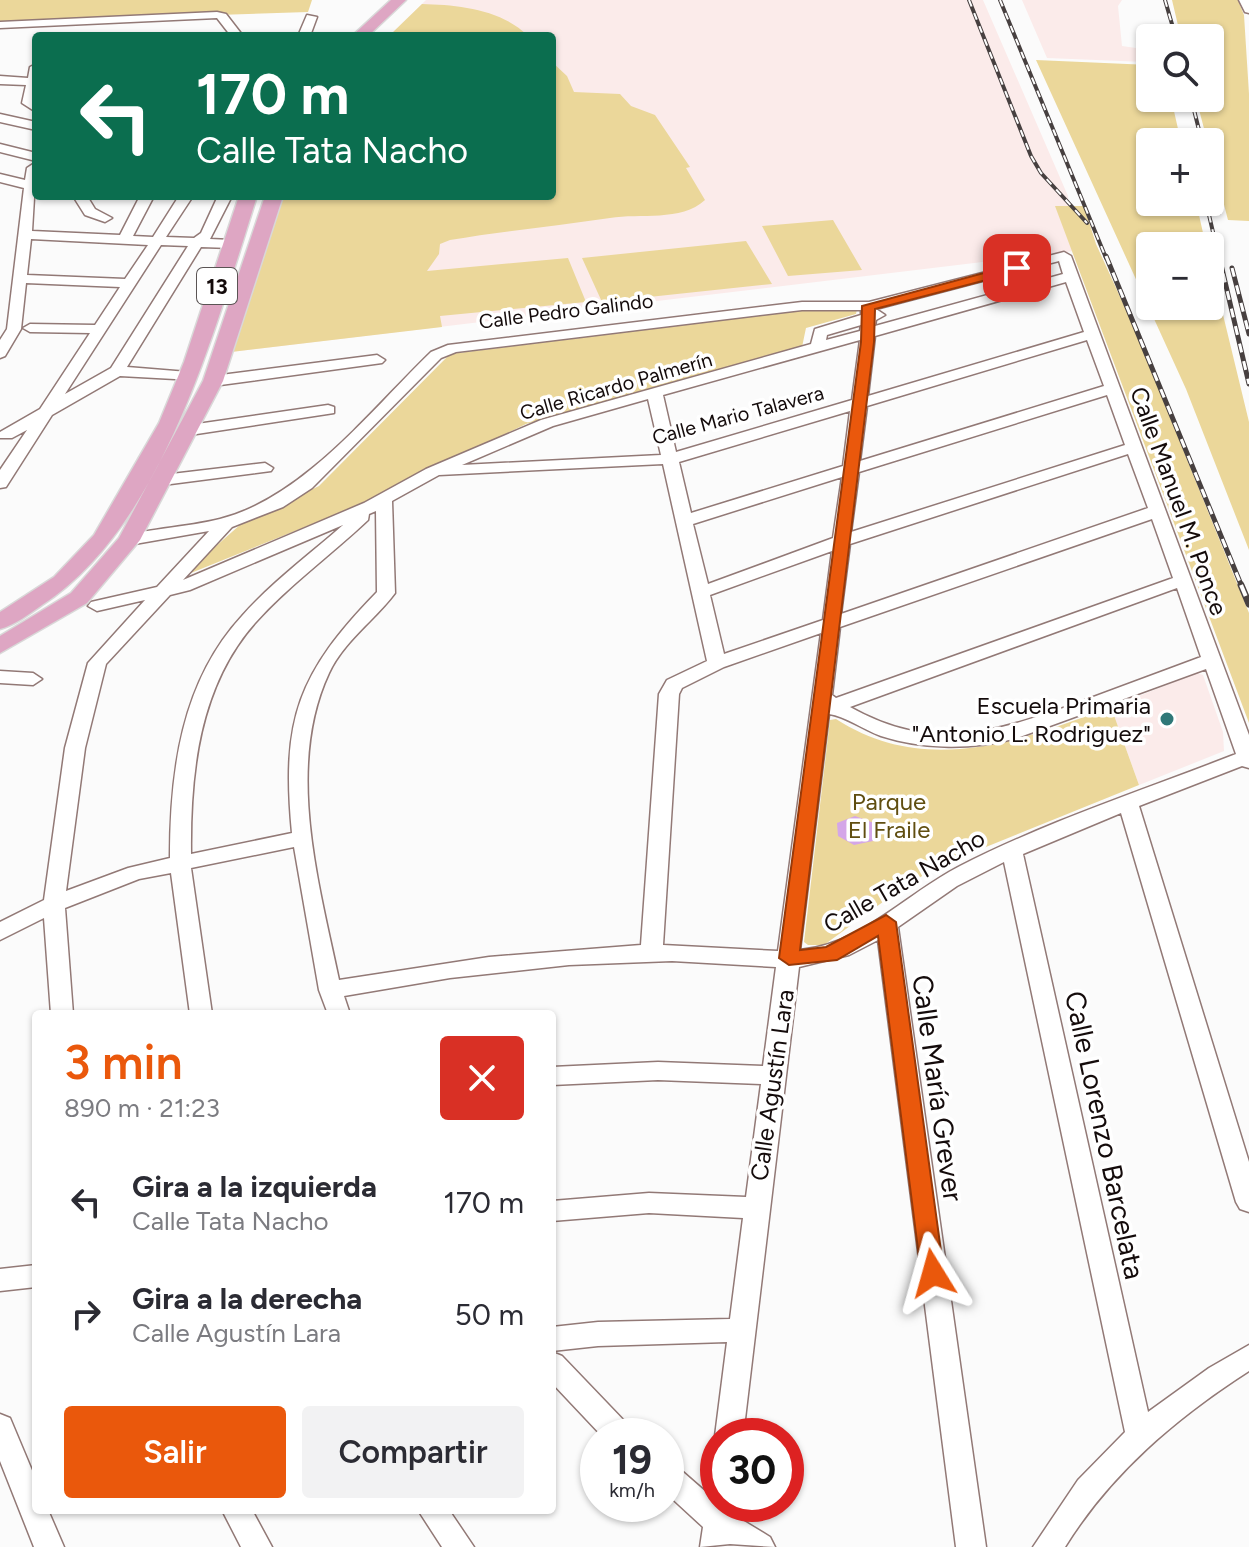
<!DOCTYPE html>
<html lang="es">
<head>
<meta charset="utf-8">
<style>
	:root { --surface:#fff; --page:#f2f2f3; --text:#2b2b33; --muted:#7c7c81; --accent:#ea580c }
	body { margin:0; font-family:Figtree,sans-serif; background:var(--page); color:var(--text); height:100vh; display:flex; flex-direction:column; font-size:30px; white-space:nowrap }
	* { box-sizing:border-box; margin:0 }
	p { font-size:26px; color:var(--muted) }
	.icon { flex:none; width:44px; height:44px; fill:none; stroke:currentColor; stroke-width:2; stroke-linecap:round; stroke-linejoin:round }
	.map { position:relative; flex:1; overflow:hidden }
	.side { position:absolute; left:32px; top:1010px; width:524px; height:504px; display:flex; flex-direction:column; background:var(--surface); border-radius:8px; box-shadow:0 2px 6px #0004 }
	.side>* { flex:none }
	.top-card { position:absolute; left:32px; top:32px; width:524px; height:168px; border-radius:8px; box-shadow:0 2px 6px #0004; background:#0b6e4f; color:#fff; overflow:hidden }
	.fabs { position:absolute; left:1136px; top:24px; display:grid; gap:16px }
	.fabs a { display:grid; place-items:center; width:88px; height:88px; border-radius:8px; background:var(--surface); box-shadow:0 2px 6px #0004; font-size:40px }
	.speed { position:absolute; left:580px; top:1418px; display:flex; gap:16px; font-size:40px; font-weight:700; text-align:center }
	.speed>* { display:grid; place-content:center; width:104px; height:104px; border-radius:50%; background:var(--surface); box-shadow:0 2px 6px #0004; line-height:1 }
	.speed small { font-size:20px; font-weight:400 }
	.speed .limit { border:12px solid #d22; background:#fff; color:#111 }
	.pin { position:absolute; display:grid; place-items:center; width:68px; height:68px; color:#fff; margin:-34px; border-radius:16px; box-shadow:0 4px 12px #0006 }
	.me { position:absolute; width:88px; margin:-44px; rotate:352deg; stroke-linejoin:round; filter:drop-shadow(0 0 6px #0008) }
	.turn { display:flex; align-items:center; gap:28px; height:168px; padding:0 32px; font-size:36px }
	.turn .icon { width:104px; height:104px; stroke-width:2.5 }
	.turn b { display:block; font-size:56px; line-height:68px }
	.round { display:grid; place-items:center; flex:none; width:84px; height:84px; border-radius:8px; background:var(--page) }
	.head { display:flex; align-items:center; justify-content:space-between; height:136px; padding:0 32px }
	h1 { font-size:48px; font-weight:600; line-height:60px; color:var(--accent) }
	.primary-button { display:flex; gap:16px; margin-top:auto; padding:16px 32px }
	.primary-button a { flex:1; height:92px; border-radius:8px; background:var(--accent); color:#fff; font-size:32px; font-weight:600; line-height:92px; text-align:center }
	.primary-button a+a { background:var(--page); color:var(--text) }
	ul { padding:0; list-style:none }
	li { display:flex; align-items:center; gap:24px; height:112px; padding:0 32px }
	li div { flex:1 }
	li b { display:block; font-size:30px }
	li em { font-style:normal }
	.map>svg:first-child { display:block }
	.built { fill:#fbebea }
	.green { fill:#ebd79a }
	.water { fill:#d4a6e8 }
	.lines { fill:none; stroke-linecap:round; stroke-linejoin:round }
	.minor-casing { stroke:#927976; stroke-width:3 }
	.major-casing { stroke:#d9d8d8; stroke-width:3 }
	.minor { fill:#fff; fill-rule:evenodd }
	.major { fill:#dea6c3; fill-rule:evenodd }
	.rail-far2-casing { stroke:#474040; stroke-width:4 }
	.rail-far1-casing { stroke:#474040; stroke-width:5 }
	.rail-casing { stroke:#474040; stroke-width:7 }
	.rail-far2 { stroke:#fff; stroke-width:2; stroke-dasharray:7; stroke-linecap:butt }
	.rail-far1 { stroke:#fff; stroke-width:3; stroke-dasharray:9; stroke-linecap:butt }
	.rail { stroke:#fff; stroke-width:4; stroke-dasharray:12; stroke-linecap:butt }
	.route { fill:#ea580c; stroke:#983908; stroke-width:2 }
	.poi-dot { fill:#2f7878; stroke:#fff; stroke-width:3 }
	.labels { text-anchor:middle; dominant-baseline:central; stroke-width:7; stroke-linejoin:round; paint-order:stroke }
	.far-street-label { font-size:20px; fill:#140b0b; stroke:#fff }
	.shield { fill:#fff; stroke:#5a5454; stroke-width:2 }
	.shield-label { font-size:22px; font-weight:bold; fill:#140b0b }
	.street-label { font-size:24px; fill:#140b0b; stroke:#fff }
	.poi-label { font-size:24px; fill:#140b0b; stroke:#fff; text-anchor:end }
	.park-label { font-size:24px; fill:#604e10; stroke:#fff }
	.near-street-label { font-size:28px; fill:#140b0b; stroke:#fff }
</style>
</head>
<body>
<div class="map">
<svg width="1249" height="1547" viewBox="0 0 1249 1547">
	<rect width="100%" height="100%" fill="#fbfbfb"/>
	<path class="built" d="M426,0H983L1068,196L1071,226L1083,250L231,352L251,298L552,196V36H389Z
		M1022,0H1122L1118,6L1122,46L1136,48L1145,62L1047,58Z
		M1197,673L1203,675L1223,732L1224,751L1139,785L1111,707Z"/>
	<path class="green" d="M0,0H312L308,12L0,22Z
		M1172,0H1238L1244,15L1249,94V221L1228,220L1196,98H1210V38H1181Z
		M422,4C458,5 501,9 528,36H389Z
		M1036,60L1150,65V98H1171L1181,142H1150V202H1196L1206,246H1150V306H1210V261L1249,422V550L1186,389Z
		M552,62L567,76L574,92L620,94L631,106L655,115L690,167L686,168L705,200C681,222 640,213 610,218C557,226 503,231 450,240L440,244L439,254L427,271L568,258L586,302L440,316L442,327L231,352L282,196H552Z
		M1055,206H1084L1096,244L1132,323L1249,613V723Z
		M833,220L862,270L788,276L762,226Z
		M746,241L772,284L602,302L582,258Z
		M815,309H857L856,314L806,328L802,347L526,424L367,502L181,577L241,524L319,486L450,354Z
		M1111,707L1139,785L939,866L902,888L824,945H808L804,942L830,720L836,719C926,777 1020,741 1111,707Z"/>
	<path class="water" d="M855,816L874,823L878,833L873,841L854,845L838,836L837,823Z"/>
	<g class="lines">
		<defs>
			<path id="minor" d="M1239,0H1249V13L1245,12Z
				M217,12L226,14L243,36H231L217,18L0,28V22Z
				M307,15L317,17L310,36H298Z
				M36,64V112L22,103L26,85L0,84V76L28,78L30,67Z
				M0,114L36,122V130L0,122Z
				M0,144L36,153V161L0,152Z
				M33,164L36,165L32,231L120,235L140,196H154L133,236L153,237L179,196H193L166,237L194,238L201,233L218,196H232L210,239L231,240L238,244L231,248L201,247L127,367L188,372L193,374V380L120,376L52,415L6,487L0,488V470L27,430L12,438H0V432L40,409L90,333L30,332L23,328L30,324L95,325L120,287L26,283L21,329L5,356L0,358V340L7,329L24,188L0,182V174L25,180L27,168ZM31,239L148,245L125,279L27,275ZM161,245L188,246L111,368L65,394Z
				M73,196H87L95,209L112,218L105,222L85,215Z
				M1064,252L1071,256L1249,735V768L1242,766L1139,806L1249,1162V1212L1240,1209L1236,1202L1121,813L1023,854L1148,1412L1209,1368L1249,1345V1371C1176,1418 1111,1473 1065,1547H1033L1078,1480L1125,1432L1004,862L957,886L898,927L986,1547H956L878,940L849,955L799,967L743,1436H718V1442L715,1436L727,1342L598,1346L552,1351V1327L598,1322L730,1319L743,1218L649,1213L552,1221V1201L649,1193L746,1197L761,1084L658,1080L552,1085V1067L658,1062L763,1066L776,967L672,961L569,965L450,978L344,996L350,1014H328L319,990L294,847L191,868L212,1014H190L171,873L139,879L65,908L73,1014H51L44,918L0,940V922L44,900L65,748L88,663L145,600L97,611L88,606L91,602L157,587L209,531L129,545L123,544L120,540L123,536C155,528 188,527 220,519C303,498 371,410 431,352L448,345L802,302H869ZM1059,261L1063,274L875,326L876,320L885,315L876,309ZM1066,282L1084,332L868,396L875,336ZM802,310H861V315L815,329L811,344L541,420L426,469L364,503L183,580L232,527L283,507L312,488L441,358L456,352ZM861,325L860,331L826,340L827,335ZM860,340L852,400L676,452L663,395ZM1087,340L1104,386L860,461L867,406ZM1107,395L1125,445L851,532L859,472ZM648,399L661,455L462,465L553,426ZM850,411L843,466L691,513L679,462ZM1128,454L1148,508L841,614L850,544ZM663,464L707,661L667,680L659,694L641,945L489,957L339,980C319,884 285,767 329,673C344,641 374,621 395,593L392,501L439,475ZM842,477L833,538L708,584L693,524ZM376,511L377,592C298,673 281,719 292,833L191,854C190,774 199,686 255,623C289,585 331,555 368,520L369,514ZM1152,519L1173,578L836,698L832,695L840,627ZM343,525C309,555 272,582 242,616C181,682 170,772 170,858L128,868L66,891L85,748L106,664L170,595L190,590ZM832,551L823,620L724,654L710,595ZM1177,588L1201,657C1161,672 1120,687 1080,702C995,732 934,754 850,707ZM821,633L778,951L663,945L679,694L682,688L724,667ZM1206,669L1236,754C1144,790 1048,821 960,866C905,894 863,944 800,950L829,714C845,716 864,730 881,736C924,750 973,750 1017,738Z
				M377,355L385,360L382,363L213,386L205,381L213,376Z
				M328,405L334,407V413L190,435L182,430L190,425Z
				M265,463L273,468L271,471L163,485L155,480L163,475Z
				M0,671L33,673L42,679L33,685L0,683Z
				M36,1265V1287L0,1291V1269Z
				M552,1352L562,1356L630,1427L634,1436H602L552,1383Z
				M0,1414L10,1418L36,1480V1510H48L64,1547H34L0,1461Z
				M666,1462L676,1466L715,1500L718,1498V1504H731L734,1515L770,1537L775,1547L730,1544L700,1547L703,1527L666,1493Z
				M222,1510H252L272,1547H241Z
				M418,1510H449L474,1547H442Z"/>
			<path id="major" d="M391,0H406L368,36H352Z
				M239,196H257C215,328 164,526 42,605C29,614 15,625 0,629V612L54,577L94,535L159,423L184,362Z
				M265,196H283L223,381L140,540L87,603L0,653V636L71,593L119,538L203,381Z"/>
		</defs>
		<use href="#minor" class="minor-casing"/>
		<use href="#major" class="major-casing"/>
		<use href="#minor" class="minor"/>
		<use href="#major" class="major"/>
		<defs>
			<path id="rail-far2" d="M969,0L1031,156L1041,173L1087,223
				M1000,0L1106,258
				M1165,0L1176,38
				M1191,98L1202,142
				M1210,177L1219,213
				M1206,202L1219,258"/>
			<path id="rail-far1" d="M1106,256L1242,587
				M1219,256L1249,384
				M1232,268L1249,334"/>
			<path id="rail" d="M1241,585L1249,604"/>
		</defs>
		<use href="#rail-far2" class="rail-far2-casing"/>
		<use href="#rail-far1" class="rail-far1-casing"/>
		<use href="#rail" class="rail-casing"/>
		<use href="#rail-far2" class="rail-far2"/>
		<use href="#rail-far1" class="rail-far1"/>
		<use href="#rail" class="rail"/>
	</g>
	<path class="route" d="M1017,264L1021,265V271L875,309L874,342L800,950L826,947L886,915L896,922L944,1273L941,1280L933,1283L924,1280L921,1273L878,936L837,960L789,965L779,958L861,342L862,306Z"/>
	<circle class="poi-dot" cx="1167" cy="719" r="8"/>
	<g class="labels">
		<g class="far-street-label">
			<text transform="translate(566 311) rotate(-7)">Calle Pedro Galindo</text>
			<text transform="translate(616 386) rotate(-16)">Calle Ricardo Palmerín</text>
			<text transform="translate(738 415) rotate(-15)">Calle Mario Talavera</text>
		</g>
		<rect class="shield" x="197" y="268" width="40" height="36" rx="6"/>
		<g class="shield-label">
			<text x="217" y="286">13</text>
		</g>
		<g class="street-label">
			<text transform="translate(1179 501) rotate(70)">Calle Manuel M. Ponce</text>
			<text transform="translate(904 881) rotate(-30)">Calle Tata Nacho</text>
			<text transform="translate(772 1085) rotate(-82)">Calle Agustín Lara</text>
		</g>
		<g class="poi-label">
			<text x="1151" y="705">Escuela Primaria<tspan x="1151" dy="28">"Antonio L. Rodriguez"</tspan></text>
		</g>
		<g class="park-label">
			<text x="889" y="801">Parque<tspan x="889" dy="28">El Fraile</tspan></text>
		</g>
		<g class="near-street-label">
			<text transform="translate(938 1088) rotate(82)">Calle María Grever</text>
			<text transform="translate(1105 1135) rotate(78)">Calle Lorenzo Barcelata</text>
		</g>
	</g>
</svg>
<div class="fabs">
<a><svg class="icon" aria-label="search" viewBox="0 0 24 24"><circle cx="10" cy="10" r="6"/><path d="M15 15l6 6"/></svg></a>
<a>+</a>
<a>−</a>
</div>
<div class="speed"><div>19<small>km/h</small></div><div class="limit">30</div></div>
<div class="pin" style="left:1017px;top:268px;background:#d93025"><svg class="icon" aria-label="arrive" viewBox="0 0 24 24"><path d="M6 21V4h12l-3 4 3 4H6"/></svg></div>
<svg class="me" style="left:933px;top:1273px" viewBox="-20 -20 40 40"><path d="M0-17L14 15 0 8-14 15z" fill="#ea580c" stroke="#fff" stroke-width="4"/></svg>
<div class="top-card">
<div class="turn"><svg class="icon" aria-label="left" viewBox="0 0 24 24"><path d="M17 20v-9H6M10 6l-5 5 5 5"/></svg><div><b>170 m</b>Calle Tata Nacho</div></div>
</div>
<section class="side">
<div class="head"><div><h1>3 min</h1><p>890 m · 21:23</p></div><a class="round" style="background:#d93025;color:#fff"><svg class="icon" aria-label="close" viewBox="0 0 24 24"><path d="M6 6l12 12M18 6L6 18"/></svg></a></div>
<ul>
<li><svg class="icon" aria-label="left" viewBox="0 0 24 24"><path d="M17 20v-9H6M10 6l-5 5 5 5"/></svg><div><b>Gira a la izquierda</b><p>Calle Tata Nacho</p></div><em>170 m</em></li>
<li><svg class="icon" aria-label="right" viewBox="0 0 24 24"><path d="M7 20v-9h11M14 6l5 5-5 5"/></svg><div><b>Gira a la derecha</b><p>Calle Agustín Lara</p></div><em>50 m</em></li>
</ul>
<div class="primary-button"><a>Salir</a><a>Compartir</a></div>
</section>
</div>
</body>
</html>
